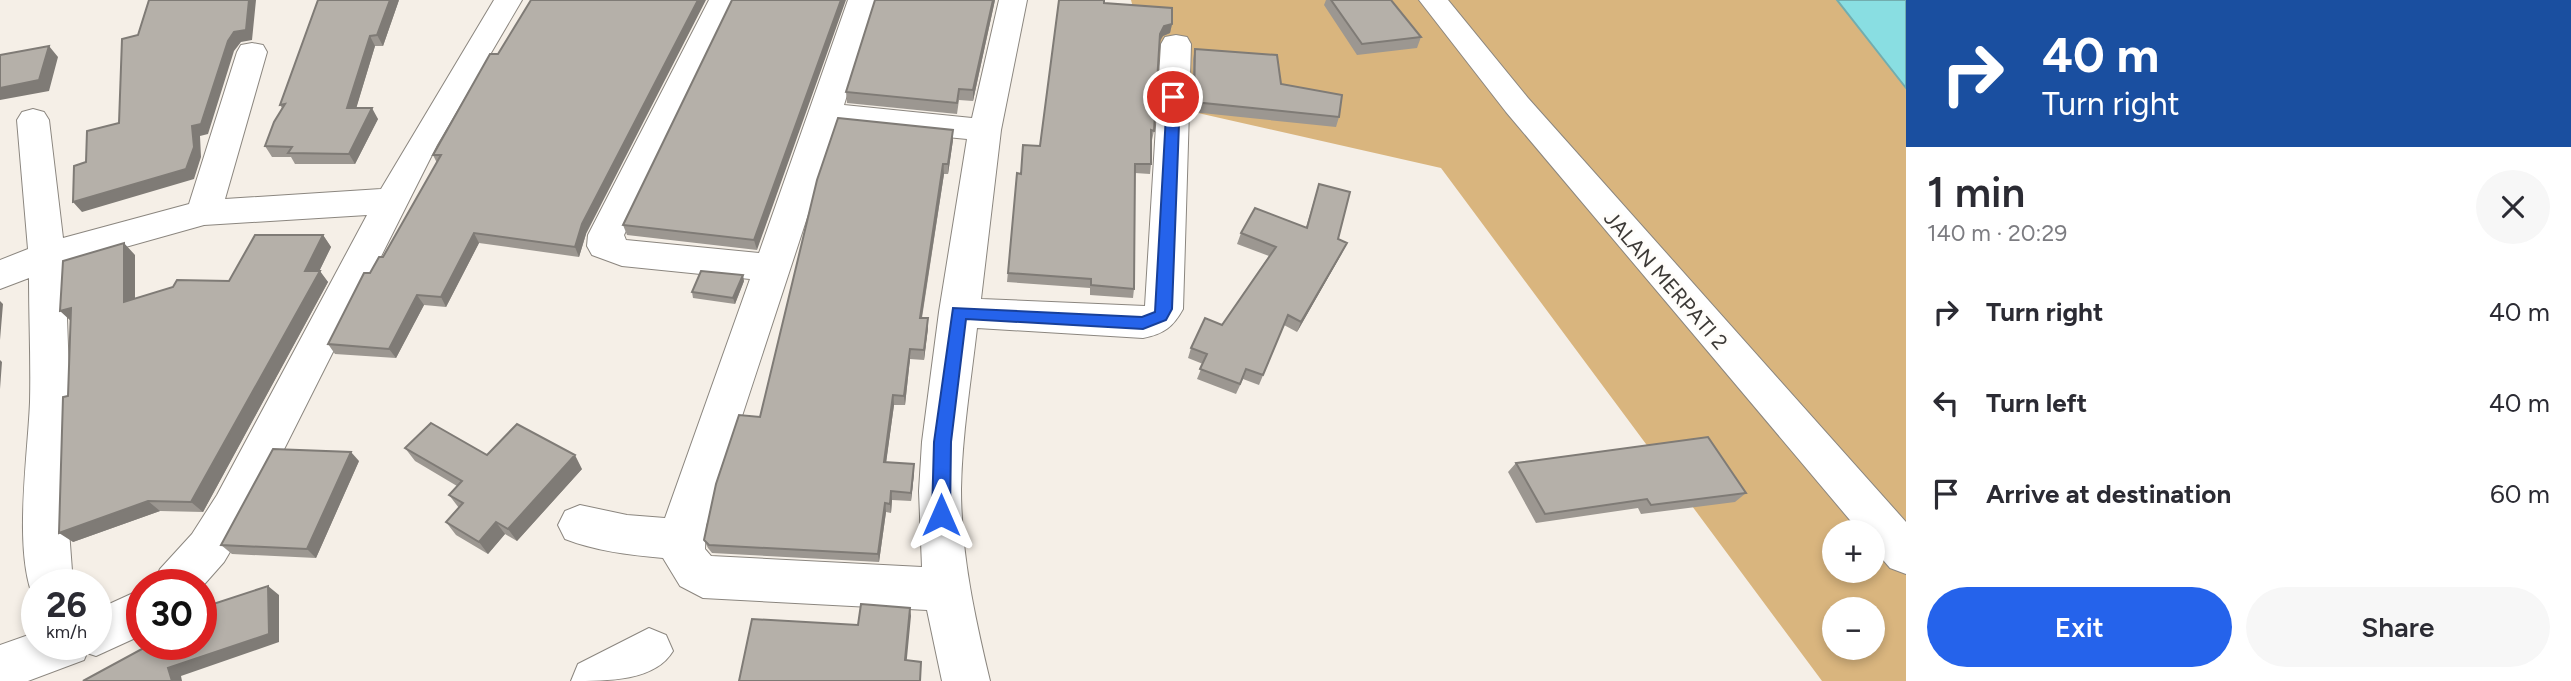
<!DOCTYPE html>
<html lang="en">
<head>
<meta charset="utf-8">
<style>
	:root { --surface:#fff; --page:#f7f7f7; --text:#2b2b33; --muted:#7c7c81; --accent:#2563eb }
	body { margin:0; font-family:Figtree,sans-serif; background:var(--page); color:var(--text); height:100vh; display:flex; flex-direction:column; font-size:26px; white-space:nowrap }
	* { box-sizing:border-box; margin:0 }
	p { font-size:23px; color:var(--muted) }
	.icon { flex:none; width:38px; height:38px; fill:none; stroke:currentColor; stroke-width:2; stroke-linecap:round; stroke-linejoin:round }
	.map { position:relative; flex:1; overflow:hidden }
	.side { display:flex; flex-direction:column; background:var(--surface); width:665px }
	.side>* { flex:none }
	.guide { background:#1a4fa0; color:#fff; overflow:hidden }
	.tools { position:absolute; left:1822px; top:520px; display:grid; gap:14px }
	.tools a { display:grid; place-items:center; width:63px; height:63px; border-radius:50%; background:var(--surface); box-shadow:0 4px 10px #0003; font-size:35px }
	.speed { position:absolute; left:21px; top:569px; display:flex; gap:14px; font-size:35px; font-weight:700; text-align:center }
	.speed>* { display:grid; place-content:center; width:91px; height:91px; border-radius:50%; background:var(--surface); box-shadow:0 4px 10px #0003; line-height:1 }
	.speed small { font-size:18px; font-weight:400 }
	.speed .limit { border:10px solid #d22; background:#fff; color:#111 }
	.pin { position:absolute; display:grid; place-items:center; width:60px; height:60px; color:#fff; margin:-30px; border:4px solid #fff; border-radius:50%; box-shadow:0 2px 7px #0007 }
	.me { position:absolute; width:77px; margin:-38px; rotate:0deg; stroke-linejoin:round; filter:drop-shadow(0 0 5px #0008) }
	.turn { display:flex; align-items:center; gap:24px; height:147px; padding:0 21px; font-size:32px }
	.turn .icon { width:91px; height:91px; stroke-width:2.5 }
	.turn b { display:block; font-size:49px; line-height:60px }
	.round { display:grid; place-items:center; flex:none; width:74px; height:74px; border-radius:37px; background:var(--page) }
	.summary { display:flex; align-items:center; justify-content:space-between; height:119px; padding:0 21px }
	h1 { font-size:42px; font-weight:600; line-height:52px }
	.cta { display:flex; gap:14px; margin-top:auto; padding:14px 21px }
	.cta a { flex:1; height:80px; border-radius:42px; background:var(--accent); color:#fff; font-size:28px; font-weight:600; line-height:80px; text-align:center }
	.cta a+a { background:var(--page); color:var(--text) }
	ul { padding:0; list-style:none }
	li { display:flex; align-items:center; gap:21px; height:91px; padding:0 21px }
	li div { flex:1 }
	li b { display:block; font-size:26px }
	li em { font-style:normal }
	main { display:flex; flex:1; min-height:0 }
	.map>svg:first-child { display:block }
	.forest { fill:#d9b57e; fill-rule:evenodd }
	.water { fill:#89dee2; stroke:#72adaf; stroke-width:2 }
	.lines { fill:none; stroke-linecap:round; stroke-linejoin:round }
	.minor-casing { stroke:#8b867f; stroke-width:2 }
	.minor { fill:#fff; fill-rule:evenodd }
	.wall { fill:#9c9791 }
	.shaded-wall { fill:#7f7b76 }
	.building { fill:#b5b0a9; stroke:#7f7b76; stroke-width:2 }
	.route { fill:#2563eb; stroke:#184099; stroke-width:2 }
	.labels { text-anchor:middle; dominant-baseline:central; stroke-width:6; stroke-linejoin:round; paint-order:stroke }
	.street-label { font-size:21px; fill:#3d3a37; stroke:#fffdfa }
</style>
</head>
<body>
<main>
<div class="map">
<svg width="1906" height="681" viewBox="0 0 1906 681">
	<rect width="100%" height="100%" fill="#f5efe7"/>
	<path class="forest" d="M1131,0H1873L1906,36V681H1822L1441,168L1158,104ZM1834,532H1872V570H1834ZM1834,609H1872V648H1834Z"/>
	<path class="water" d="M1837,0H1906V88Z"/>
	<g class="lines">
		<defs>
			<path id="minor" d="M494,0H522L437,145L247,523L224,562L201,588V584H153L160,569L192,534L217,495L367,215L204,225L65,264L70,400L68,517L73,584H37V600L34,599C13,552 28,455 30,402C31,361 29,319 29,278L0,289V260L28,249L17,120L22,112L33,109L44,112L49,120L63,238L189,204L237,52L241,45L252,43L263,45L267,52L225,199L381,189Z
				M709,0H737L624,235L626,240L759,253L848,0H876L844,105L972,118L999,0H1027L1001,130L981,299L1145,306L1161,44L1165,37L1176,35L1187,37L1191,44L1183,309C1173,327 1164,334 1143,338L977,328C971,381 962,435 961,489C961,555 975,618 990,681H942L927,610L703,598L680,586L663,558C629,555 596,551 565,539L558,525L565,511L580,505L627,515L665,518L750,279L622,266L592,255L587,246L588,235ZM837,126L967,139L939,312L922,442L919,491L922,567L711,556L705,549L706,526Z
				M1419,0H1448L1528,98L1906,522V574L1890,568L1872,547V532H1860L1506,112Z
				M142,589V635L96,656L87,653L84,660L28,681H0V645L37,632V644H96V610Z
				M649,628L666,635L673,651C655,681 609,681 571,681L578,664Z"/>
		</defs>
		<use href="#minor" class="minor-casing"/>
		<use href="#minor" class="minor"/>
	</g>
	<path class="wall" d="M399,0L383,46H375L356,108L378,119L355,164H295L291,157H272L265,146L282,108L280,105Z
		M732,0L757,250L627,235L623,225Z
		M995,0L973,101L959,100L957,114L847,103L846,92Z
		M1326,0H1391L1421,37L1417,48L1357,55L1324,5Z
		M1104,3L1172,24L1170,33L1163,36L1160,41L1154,131L1152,140H1151V164L1150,174L1135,173L1134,289L1133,298L1090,295V288L1007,282L1017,173L1021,174L1040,146Z
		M1195,49L1281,84L1339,117L1336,127L1192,112L1193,59Z
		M498,54L586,234L579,257L479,243L446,307L424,305L396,358L335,354L328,344L370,273L383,257L437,163L433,155Z
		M953,140L948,174H944L922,318L928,328L924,360L910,359L905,405H894L886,462L914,464V473L911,501L892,500L891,513L886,512L879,562L712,553L708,548L704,540L760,417Z
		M1319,184L1342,253L1297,332L1284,325L1259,385L1243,379L1236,394L1197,379L1203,364L1188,358L1191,348L1222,325L1269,256L1237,244L1241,233L1306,227Z
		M323,235L331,247L319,271L328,282L203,512L160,511L73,542L135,255V299L229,281Z
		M744,281L735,304L693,298L692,292Z
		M405,448L487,455L582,469L517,541L505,534L488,554L456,535L446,522L459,508L449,495L457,486L415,461Z
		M359,461L316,558L232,554L221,545Z
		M1516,463L1746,493L1735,502L1641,514L1638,508L1536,523L1508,472Z"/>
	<path class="shaded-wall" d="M249,0H256L252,40L241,42L234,51L208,134L200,136L201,157L194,179L82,212L73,202L192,126L228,41Z
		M390,0H399L383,46L377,35Z
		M698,0H706L586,234L579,257L575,247L582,224Z
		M841,0H846L757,250L754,240Z
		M993,0H995L973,101V90Z
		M1172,24L1170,33L1163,36L1158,44L1160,34L1164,26Z
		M370,36L375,46L353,119L347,108Z
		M49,46L58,57L49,91L0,100V88Z
		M372,108L378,119L355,164L349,154Z
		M953,130V140L948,174V164Z
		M943,164L944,174L920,328V318Z
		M474,233L479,243L446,307L441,297Z
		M323,235L331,247L317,276L320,271L328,282L203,512L191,502Z
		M124,243L135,255V313L124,302Z
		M1347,243L1342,253L1297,332L1301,322Z
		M743,275L744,281L735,304L733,298Z
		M417,295L424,305L396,358L389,349Z
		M0,301L3,304L0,340Z
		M71,308L72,322L60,311Z
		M928,318V328L924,360V350Z
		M910,349V359L905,405L904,396Z
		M0,360L2,362L0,389Z
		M893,395L894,405L885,471L884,462Z
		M351,452L359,461L316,558L307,549Z
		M575,455L582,469L517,541L508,529Z
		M914,464V473L911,501V493Z
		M891,491L892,500L891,513L890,504Z
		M148,501L160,511L73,542L59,533Z
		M885,503L886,512L879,562L878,554Z
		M496,522L505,534L488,554L479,542Z
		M268,586L279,595V642L181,676L182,681H172L168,668Z
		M910,608L911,616L906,668L905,660Z"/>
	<path class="building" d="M149,0H249L246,30L234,32L228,41L201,124L192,126L194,147L186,169L73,202L74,166L86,162L87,131L119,123L122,39L138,35Z
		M318,0H390L377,35L370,36L347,108H372L349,154L288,153L292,147L265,146L274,122L285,104L280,105Z
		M531,0H698L582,224L575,247L474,233L441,297L417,295L389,349L328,344L364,273H370L379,257H383L441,155H433L490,54H498Z
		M732,0H841L754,240L623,225Z
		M875,0H993L973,90L959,89L957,103L846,92Z
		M1059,0H1104V3L1172,8V24L1164,26L1160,34L1154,131L1151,130V164H1135L1134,289L1091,285V279L1008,273L1017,173L1021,174L1023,145L1040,146Z
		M1331,0H1391L1421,37L1362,44Z
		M49,46L39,80L0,88V55Z
		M1195,49L1277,55L1281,84L1342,95L1339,117L1194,102Z
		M838,118L953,130L948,164H943L920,318H928L924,350L910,349L904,396L893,395L884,462L914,464L911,493L891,491L890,504L885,503L878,554L709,545L704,540L716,484L739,415L760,417L817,180Z
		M1319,184L1350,192L1338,239L1347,243L1301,322L1288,315L1263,375L1246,369L1240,384L1200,369L1207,354L1191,348L1205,318L1222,325L1276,247L1241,233L1255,208L1307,228Z
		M255,235H323L305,271H320L191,502L148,501L59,533L63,397L68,396L71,308L60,311L63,261L124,243V302L173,287L177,280L229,281Z
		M701,271L743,275L733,298L692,292Z
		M431,423L487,455L517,424L575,455L508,529L496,522L479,542L446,522L463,503L449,495L462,481L405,448Z
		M1708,437L1746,493L1651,505L1647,499L1545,514L1516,463Z
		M273,449L351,452L307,549L221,545Z
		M268,586L269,634L168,668L172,681H83L151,644H201V608Z
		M861,604L910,608L905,660L921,662L920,681H739L752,619L858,625Z"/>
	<path class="route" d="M1173,93L1180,97L1172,309L1166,320L1143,329L966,319L951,442L950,515L947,521H935L932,515L934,442L953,308L1142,317L1155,312L1167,97Z"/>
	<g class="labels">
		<g class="street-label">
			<text transform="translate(1666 280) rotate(49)">JALAN MERPATI 2</text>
		</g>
	</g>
</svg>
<div class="tools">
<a>+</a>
<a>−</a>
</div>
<div class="speed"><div>26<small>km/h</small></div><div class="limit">30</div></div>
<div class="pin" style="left:1173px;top:97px;background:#d93025"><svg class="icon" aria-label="arrive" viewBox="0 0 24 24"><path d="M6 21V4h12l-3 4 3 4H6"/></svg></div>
<svg class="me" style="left:941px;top:515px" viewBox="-20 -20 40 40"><path d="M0-17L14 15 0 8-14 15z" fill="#2563eb" stroke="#fff" stroke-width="4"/></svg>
</div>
<section class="side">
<div class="guide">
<div class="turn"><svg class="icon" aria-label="right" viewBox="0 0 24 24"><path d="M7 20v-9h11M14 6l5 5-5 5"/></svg><div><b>40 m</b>Turn right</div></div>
</div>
<div class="summary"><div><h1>1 min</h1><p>140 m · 20:29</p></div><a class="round"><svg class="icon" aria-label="close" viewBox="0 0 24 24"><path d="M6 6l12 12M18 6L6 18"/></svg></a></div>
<ul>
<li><svg class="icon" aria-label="right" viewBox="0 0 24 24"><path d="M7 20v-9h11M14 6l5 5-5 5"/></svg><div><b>Turn right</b></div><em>40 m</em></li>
<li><svg class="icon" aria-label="left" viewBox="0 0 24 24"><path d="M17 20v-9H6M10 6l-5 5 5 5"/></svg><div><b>Turn left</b></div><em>40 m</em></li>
<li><svg class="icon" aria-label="arrive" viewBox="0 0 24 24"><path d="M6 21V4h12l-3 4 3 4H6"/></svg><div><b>Arrive at destination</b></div><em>60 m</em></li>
</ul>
<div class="cta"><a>Exit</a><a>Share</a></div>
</section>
</main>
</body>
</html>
